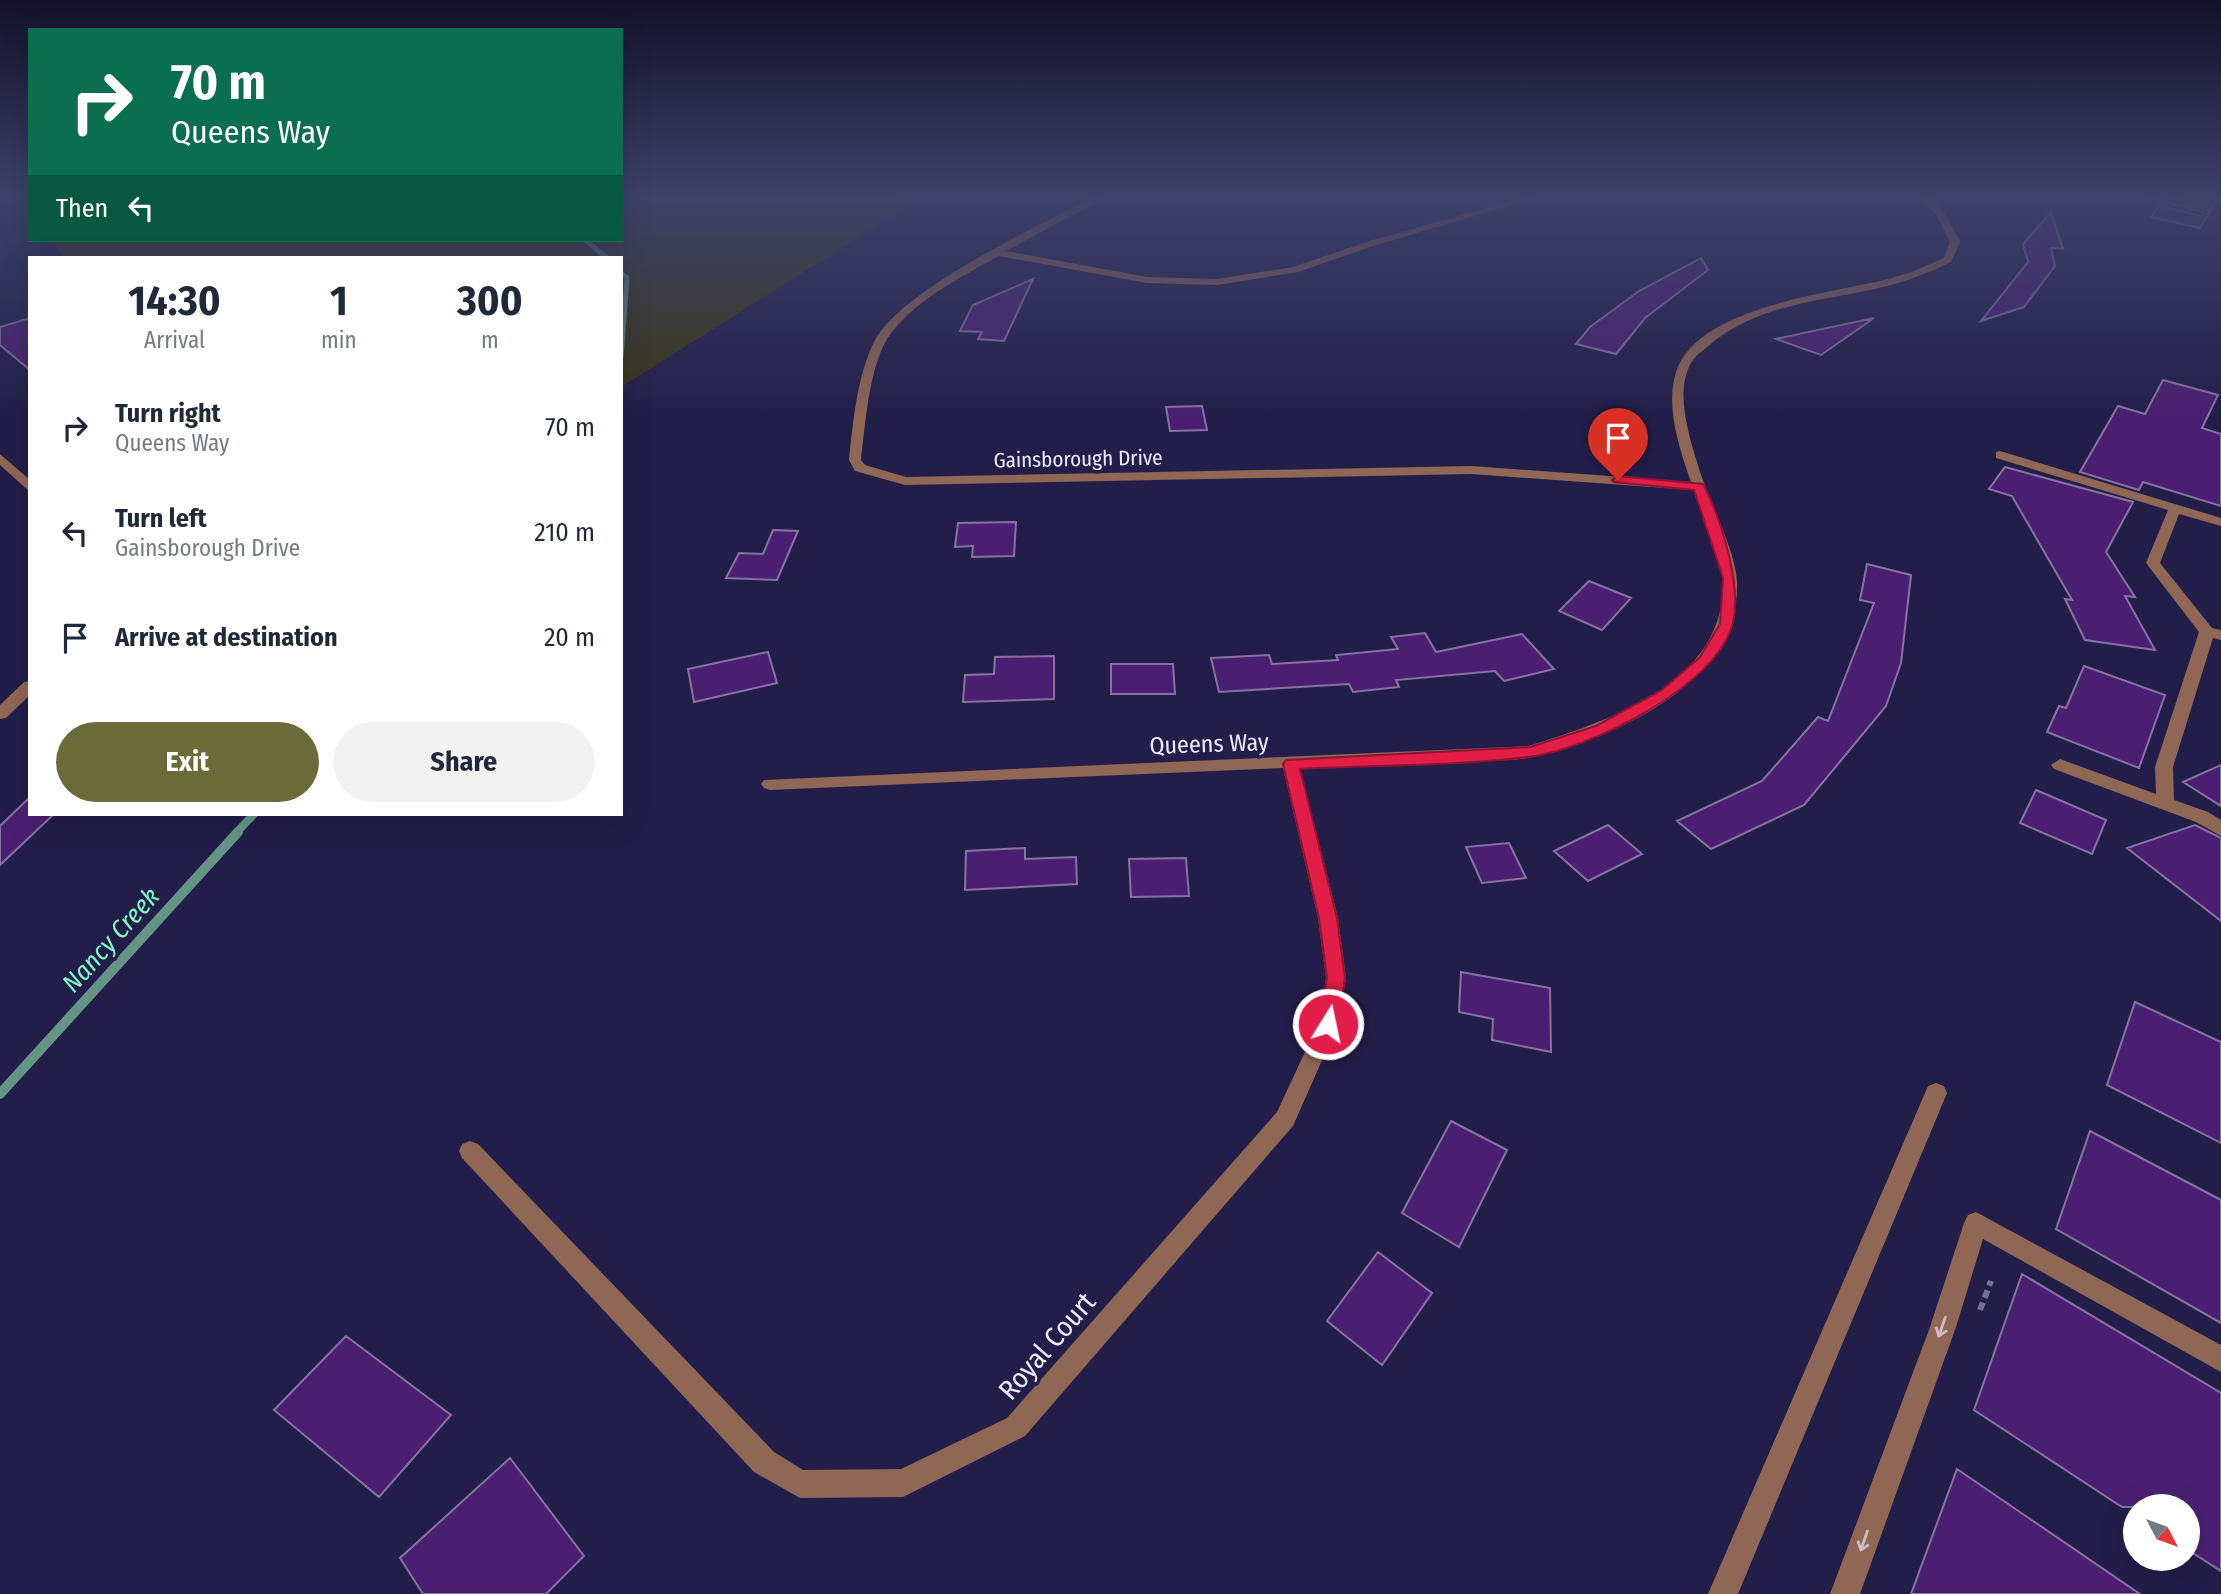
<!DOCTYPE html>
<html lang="en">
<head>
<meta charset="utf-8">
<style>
	:root { --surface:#fff; --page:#f2f2f3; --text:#1f2937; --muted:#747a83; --accent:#6b6b39 }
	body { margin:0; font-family:"Fira Sans Condensed",sans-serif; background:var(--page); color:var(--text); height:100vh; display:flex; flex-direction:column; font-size:26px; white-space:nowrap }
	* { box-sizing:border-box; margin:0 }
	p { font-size:23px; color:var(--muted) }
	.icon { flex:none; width:38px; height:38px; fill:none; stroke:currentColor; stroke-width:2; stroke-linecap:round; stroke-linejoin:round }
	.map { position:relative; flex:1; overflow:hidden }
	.details { position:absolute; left:28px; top:256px; width:595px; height:560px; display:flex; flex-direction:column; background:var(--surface); border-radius:0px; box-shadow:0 7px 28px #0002 }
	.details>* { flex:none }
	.top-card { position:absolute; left:28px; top:28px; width:595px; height:214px; border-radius:0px; box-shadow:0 7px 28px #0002; background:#0b6e4f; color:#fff; overflow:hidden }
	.needle { width:46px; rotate:131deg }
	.controls { position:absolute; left:2123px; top:1494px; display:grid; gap:14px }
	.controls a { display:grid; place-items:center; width:77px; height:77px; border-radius:50%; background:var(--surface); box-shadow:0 7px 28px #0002; font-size:35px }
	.pin { position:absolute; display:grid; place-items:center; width:60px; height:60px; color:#fff; margin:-72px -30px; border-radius:50% 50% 50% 0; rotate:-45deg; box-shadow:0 0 7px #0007 }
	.pin .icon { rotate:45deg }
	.me { position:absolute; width:77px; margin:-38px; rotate:10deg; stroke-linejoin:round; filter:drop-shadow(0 0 5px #0008) }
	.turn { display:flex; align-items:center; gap:24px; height:147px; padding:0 28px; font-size:32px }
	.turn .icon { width:91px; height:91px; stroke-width:2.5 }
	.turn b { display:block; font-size:49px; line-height:60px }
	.then { display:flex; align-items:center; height:66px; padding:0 28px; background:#0003; gap:14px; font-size:26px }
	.eta { display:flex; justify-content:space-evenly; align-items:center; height:119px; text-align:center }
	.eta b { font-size:42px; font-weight:700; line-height:49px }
	.button { display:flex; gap:14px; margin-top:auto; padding:14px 28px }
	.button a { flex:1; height:80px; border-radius:42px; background:var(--accent); color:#fff; font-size:28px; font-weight:700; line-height:80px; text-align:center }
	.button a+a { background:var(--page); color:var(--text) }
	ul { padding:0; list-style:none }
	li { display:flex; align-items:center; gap:21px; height:105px; padding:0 28px }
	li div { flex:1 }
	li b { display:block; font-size:26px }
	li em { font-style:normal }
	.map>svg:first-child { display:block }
	.green { fill:#393612 }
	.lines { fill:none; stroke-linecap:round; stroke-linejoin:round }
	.stream-far2 { stroke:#659486; stroke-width:5 }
	.stream-far1 { stroke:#659486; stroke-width:8 }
	.stream { stroke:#659486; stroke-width:10 }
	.building { fill:#4a1f71; stroke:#8772a3; stroke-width:2 }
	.path { stroke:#747292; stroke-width:6; stroke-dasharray:8 5; stroke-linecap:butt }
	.minor { fill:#906654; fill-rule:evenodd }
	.oneway { stroke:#cabcc1 }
	.route { fill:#e11d48; stroke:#92132f; stroke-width:2 }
	.labels { text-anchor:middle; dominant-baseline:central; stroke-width:7; stroke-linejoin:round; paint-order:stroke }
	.far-street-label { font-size:21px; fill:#eaebfc; stroke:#221e49 }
	.street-label { font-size:24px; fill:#eaebfc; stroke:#221e49 }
	.water-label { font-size:26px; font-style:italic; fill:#80fac6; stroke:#221e49 }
	.near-street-label { font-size:28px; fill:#eaebfc; stroke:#221e49 }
</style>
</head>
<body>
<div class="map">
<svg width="2221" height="1594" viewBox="0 0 2221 1594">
	<rect width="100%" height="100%" fill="#221e49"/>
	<path class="green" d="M621,196H883L915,202L621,387V257H65L51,240H621Z"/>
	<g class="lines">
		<path class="stream-far2" d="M585,240L606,257
			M621,273L627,278L621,357"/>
		<path class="stream-far1" d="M236,833L254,814"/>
		<path class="stream" d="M0,1094L238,832"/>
	</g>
	<path class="building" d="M2166,196H2220L2200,228L2151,217L2159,205L2201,216L2210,211Z
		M2051,212L2063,249L2051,248L2055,266L2024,307L1981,321L2028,262L2023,244Z
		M1701,258L1708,270L1645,318L1616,354L1576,344L1590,327L1639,291Z
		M1033,279L1004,341L978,339L982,332L960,331L973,305Z
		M30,318V370L0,345V327Z
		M1874,318L1821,355L1776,339Z
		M2163,380L2218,395L2202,428L2221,434V506L2143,482L2139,490L2080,472L2118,406L2145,414Z
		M1202,406L1207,430L1170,431L1166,407Z
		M2005,467L2133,502L2106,552L2135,597L2125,596L2155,650L2085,640L2065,599L2072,600L2012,496L1989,489Z
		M1016,522L1014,556L972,557L973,546L955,547L958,523Z
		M773,530L798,531L777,580L726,578L739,553L763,554Z
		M1867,564L1911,575L1901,663L1886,706L1804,805L1711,849L1677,821L1762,781L1818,717L1828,721L1874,603L1860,600Z
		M1589,581L1631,598L1602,630L1559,611Z
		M1425,633L1436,652L1522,634L1554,669L1504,681L1495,671L1396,680L1399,687L1353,692L1349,684L1219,692L1211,658L1269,655L1272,664L1338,660L1336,655L1398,649L1391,637Z
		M768,652L777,683L694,702L688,669Z
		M1054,656V699L963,702L965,675L994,674L995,657Z
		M1111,664H1173L1175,694H1111Z
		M2084,666L2165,695L2139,768L2047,732L2059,706L2066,708Z
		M2221,765V806L2183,782Z
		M2036,790L2106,820L2092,854L2020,823Z
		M30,797V814H54L0,865V826Z
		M1608,825L1642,854L1588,881L1554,851Z
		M2195,825L2221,838V921L2127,848Z
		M1509,843L1526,878L1482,883L1466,847Z
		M1025,848V859L1076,857L1077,884L965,890L966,851Z
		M1186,858L1189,896L1131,897L1129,859Z
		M1461,972L1550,988L1551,1052L1492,1040L1493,1019L1459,1012Z
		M2135,1002L2221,1042V1143L2107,1085Z
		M1451,1121L1507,1150L1459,1247L1402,1213Z
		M2090,1131L2221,1200V1323L2056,1229Z
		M1378,1252L1432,1293L1382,1365L1327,1321Z
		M2022,1274L2221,1393V1571L2188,1550V1507H2122L1974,1410Z
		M346,1336L451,1415L379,1497L274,1410Z
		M510,1458L584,1556L546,1594H423L400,1558Z
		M1957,1469L2140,1594H1911Z"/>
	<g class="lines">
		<path class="path" d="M1980,1310L1991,1281"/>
		<path class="minor" d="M1097,196H1108L1006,251L1147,277L1217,279L1293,267L1370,241L1529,196H1543L1376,245L1298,272L1217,285L1147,283L999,256C961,277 911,302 887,339C869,369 865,426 861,460L865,465L906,477L1471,466L1691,482C1680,450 1665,407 1676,372C1697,307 1827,294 1884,280C1905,275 1924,267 1944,258L1950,242L1937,216L1920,196H1929L1946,215L1960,242L1951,262C1930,272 1910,280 1887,286C1828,301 1763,302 1713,342C1707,348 1698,353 1693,360C1674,387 1688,433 1697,462C1706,495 1736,550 1737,582C1741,682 1615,738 1532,757C1510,762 1482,760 1459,761C1406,763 1353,765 1300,768L1338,918L1346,978L1338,1024L1293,1126L1025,1436L903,1497L800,1498L754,1472L462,1158L459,1151L462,1144L470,1141L478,1144L774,1452L803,1470L901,1469L1007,1418L1277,1112L1318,1024L1326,978L1318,918L1283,768L770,790L764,788L761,784L764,780L1529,746C1608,721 1725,684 1723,582C1722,552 1703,518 1693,490L1471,474L905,485L855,471L849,460C853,422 857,375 875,340C904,288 1041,224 1097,196Z
			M2133,196H2150L2207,210L2202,213Z
			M2000,451L2221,518V526L2179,514L2160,563L2212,628L2221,630V640L2213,638L2173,767L2174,800L2208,812L2221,820V836L2196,822L2054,769L2051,765L2060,759L2156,794L2155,767L2199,632L2146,563L2168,510L1996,458V452Z
			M0,454L30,480V492L0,465Z
			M30,681V695L6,718L0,719V705L24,682Z
			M1936,1083L1944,1086L1947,1093L1738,1594H1708L1925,1093L1928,1086Z
			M1976,1212L2221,1345V1372L1983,1239L1956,1327L1860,1594H1830L1930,1327L1964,1223L1968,1215Z"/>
	</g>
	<defs><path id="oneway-shaft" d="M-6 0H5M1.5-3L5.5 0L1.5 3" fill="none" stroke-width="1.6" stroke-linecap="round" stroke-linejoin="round" transform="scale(1.75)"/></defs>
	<g class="oneway">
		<use href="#oneway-shaft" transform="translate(1942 1327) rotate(109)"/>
		<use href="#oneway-shaft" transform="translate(1864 1541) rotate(109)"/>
	</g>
	<linearGradient id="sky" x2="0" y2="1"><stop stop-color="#131028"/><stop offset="0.47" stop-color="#3e416a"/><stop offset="1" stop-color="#3e416a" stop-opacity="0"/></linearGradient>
	<rect width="2221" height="419" fill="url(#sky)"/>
	<path class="route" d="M1618,476L1703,484C1721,518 1742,585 1733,622C1719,686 1588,750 1528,757C1453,766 1376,765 1300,769L1337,918L1345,978L1338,1024L1335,1030H1321L1319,1024L1327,978L1319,918L1283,764L1286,760L1530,747L1596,726L1662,690L1700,657L1720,624L1723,578L1694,490L1614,482L1612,480Z"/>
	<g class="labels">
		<g class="far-street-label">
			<text transform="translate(1078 459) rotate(-1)">Gainsborough Drive</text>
		</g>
		<g class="street-label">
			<text transform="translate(1209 744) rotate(-2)">Queens Way</text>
		</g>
		<g class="water-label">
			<text transform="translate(111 940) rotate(-48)">Nancy Creek</text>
		</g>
		<g class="near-street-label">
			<text transform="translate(1047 1346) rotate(-49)">Royal Court</text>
		</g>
	</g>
</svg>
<div class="controls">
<a><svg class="needle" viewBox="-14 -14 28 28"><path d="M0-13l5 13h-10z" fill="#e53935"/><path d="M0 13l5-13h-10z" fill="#747a83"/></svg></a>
</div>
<div class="pin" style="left:1618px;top:480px;background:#d93025"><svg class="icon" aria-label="arrive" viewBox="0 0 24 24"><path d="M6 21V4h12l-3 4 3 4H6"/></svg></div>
<svg class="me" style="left:1328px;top:1024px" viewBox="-20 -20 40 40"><circle r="17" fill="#e11d48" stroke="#fff" stroke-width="3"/><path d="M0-11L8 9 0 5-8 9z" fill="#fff"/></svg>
<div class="top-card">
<div class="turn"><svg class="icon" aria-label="right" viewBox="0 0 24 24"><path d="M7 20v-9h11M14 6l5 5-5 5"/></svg><div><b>70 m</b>Queens Way</div></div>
<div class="then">Then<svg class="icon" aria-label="left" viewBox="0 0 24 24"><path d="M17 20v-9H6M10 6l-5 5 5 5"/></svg></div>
</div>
<section class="details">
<div class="eta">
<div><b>14:30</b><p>Arrival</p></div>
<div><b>1</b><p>min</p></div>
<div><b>300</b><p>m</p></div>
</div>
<ul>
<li><svg class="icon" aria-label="right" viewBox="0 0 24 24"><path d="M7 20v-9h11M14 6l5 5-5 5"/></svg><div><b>Turn right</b><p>Queens Way</p></div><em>70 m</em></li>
<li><svg class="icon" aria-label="left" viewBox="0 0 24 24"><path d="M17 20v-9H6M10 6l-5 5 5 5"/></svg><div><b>Turn left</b><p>Gainsborough Drive</p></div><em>210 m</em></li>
<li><svg class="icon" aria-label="arrive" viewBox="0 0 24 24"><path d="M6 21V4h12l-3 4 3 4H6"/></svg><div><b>Arrive at destination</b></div><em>20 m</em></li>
</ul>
<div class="button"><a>Exit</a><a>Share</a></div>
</section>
</div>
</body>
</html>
